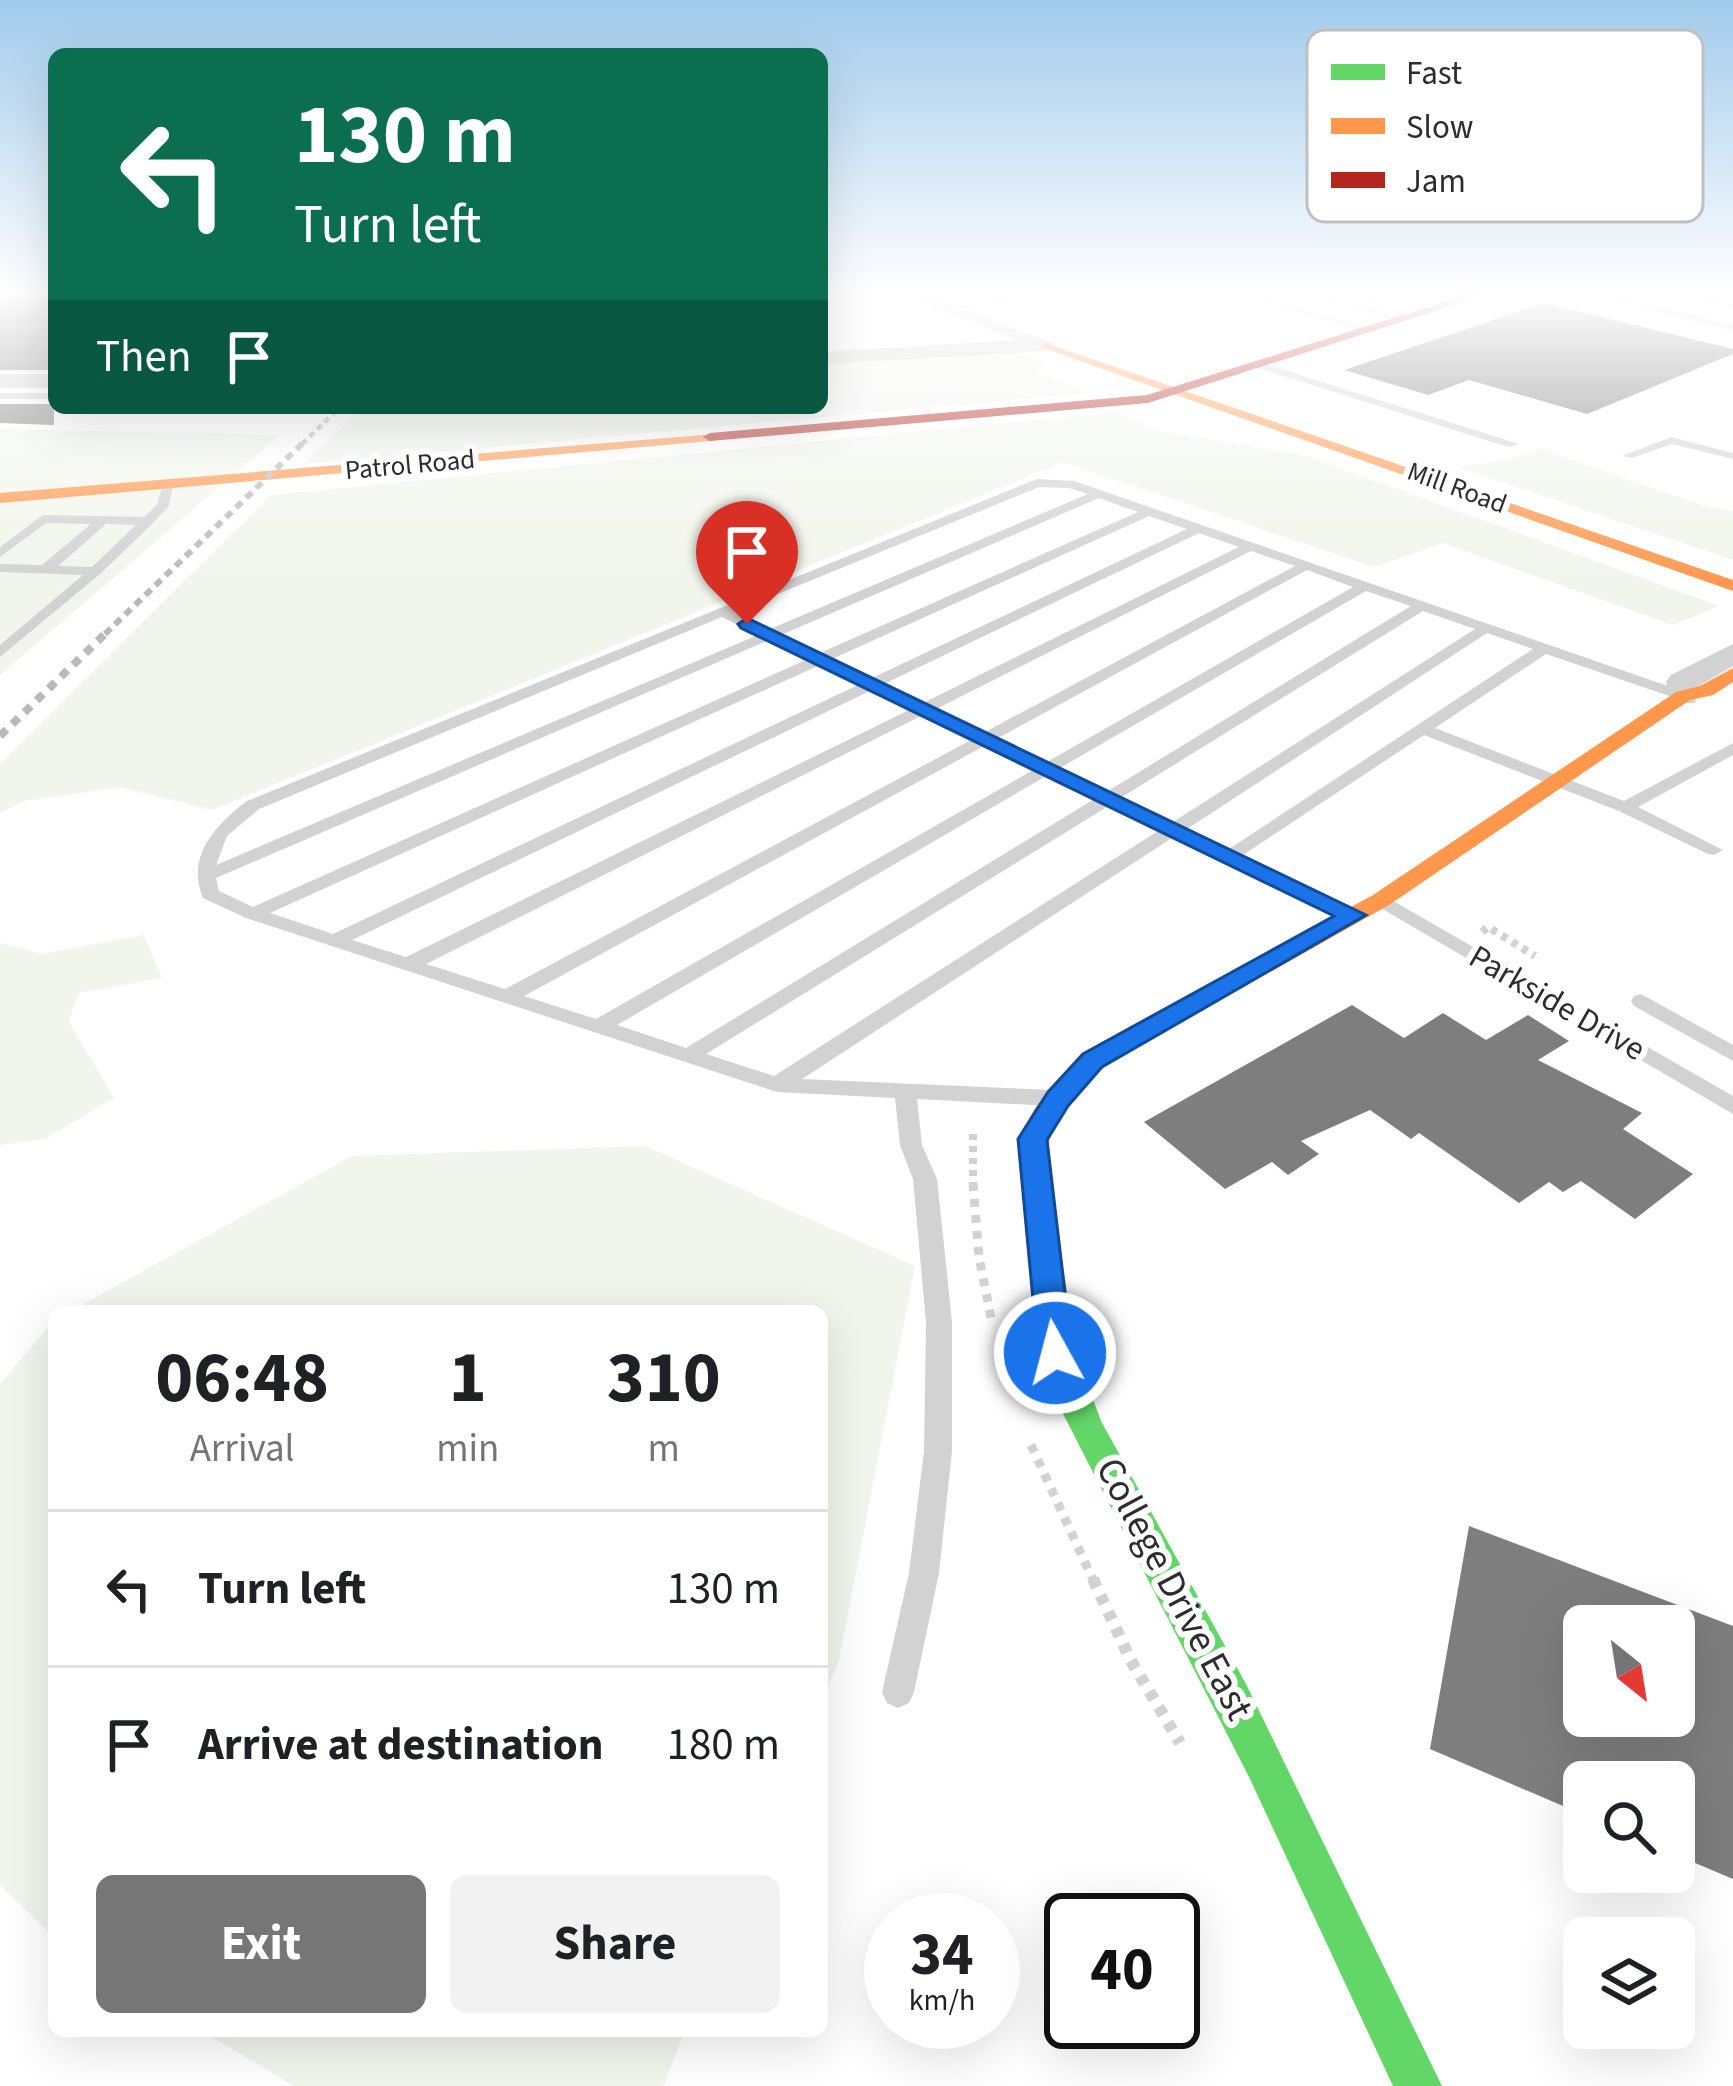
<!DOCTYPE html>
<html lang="en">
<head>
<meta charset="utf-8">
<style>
	:root { --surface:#fff; --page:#f2f2f2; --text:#202124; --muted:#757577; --line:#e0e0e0; --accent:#767676 }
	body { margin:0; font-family:"Source Sans 3",sans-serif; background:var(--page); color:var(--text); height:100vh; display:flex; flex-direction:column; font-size:45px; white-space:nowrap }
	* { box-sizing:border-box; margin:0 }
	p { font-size:39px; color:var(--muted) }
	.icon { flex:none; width:66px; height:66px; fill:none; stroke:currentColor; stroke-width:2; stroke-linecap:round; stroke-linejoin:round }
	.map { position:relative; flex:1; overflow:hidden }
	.details { position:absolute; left:48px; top:1305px; width:780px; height:732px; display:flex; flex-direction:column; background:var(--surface); border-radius:18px; box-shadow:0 12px 48px #0002 }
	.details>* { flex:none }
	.guide { position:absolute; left:48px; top:48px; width:780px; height:366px; border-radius:18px; box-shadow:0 12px 48px #0002; background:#0b6e4f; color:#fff; overflow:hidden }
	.needle { width:78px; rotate:150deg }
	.controls { position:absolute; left:1563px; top:1605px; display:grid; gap:24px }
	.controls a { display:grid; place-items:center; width:132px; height:132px; border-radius:18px; background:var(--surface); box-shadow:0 12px 48px #0002; font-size:60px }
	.speed { position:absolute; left:864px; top:1893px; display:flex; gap:24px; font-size:60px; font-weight:700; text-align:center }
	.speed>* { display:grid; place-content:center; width:156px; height:156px; border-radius:50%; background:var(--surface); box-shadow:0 12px 48px #0002; line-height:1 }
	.speed small { font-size:30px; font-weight:400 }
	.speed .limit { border:6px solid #111; border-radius:18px; background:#fff; color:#111 }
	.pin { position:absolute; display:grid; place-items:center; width:102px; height:102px; color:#fff; margin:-123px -51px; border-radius:50% 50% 50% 0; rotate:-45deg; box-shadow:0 0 12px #0007 }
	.pin .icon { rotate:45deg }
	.me { position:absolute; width:132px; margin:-66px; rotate:353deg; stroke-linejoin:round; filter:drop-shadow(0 0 9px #0008) }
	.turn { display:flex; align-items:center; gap:42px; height:252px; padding:0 48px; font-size:54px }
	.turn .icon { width:156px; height:156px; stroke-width:2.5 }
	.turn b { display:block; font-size:84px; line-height:102px }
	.then { display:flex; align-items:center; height:114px; padding:0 48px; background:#0003; gap:24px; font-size:45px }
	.eta { display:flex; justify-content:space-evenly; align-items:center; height:204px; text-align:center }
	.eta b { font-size:72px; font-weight:700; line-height:84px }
	.action { display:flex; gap:24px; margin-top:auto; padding:24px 48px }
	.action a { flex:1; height:138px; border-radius:18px; background:var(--accent); color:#fff; font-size:48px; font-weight:700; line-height:138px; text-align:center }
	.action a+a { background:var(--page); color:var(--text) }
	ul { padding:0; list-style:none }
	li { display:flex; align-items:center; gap:36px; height:156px; padding:0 48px; border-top:3px solid var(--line) }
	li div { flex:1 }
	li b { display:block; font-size:45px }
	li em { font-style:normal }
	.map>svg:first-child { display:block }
	.green { fill:#f2f5eb }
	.building { fill:#7e7e7e; fill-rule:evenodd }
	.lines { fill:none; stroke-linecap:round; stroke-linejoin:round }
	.path-far2 { stroke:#d2d2d2; stroke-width:8; stroke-dasharray:6 6; stroke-linecap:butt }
	.path-far1 { stroke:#d2d2d2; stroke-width:9; stroke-dasharray:8 8; stroke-linecap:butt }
	.path { stroke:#d2d2d2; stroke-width:12; stroke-dasharray:9 9; stroke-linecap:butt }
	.lane { fill:#d2d2d2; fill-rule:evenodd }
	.street { fill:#d2d2d2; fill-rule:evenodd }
	.fast { fill:#63d668; fill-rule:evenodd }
	.slow { fill:#ff974d; fill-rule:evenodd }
	.jam { fill:#b3261e; fill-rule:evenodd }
	.rail-far2 { stroke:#b9b9b9; stroke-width:4.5; stroke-dasharray:6 4.5; stroke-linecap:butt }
	.rail-far1 { stroke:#b9b9b9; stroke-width:6; stroke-dasharray:8 6; stroke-linecap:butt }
	.rail { stroke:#b9b9b9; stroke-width:8; stroke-dasharray:9 8; stroke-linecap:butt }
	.route { fill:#1a73e8; stroke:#114b97; stroke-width:3 }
	.labels { text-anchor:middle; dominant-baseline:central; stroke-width:12; stroke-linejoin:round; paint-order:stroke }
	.far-street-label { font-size:27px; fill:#2d2d2d; stroke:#fff }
	.street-label { font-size:33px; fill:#2d2d2d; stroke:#fff }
	.near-street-label { font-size:39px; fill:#2d2d2d; stroke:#fff }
	.key { fill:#fff; stroke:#c0c0c0; stroke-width:3 }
	.key-label { font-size:33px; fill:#2d2d2d }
</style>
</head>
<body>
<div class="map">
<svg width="1733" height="2086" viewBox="0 0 1733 2086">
	<rect width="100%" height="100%" fill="#fff"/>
	<path class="green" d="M1010,345L1014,351L1047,363L1033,372L1090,393L303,464L362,408H822V349Z
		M1117,412L1158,431L1304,455L1719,606L1673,625L1443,543L1374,567L1063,462L212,810L120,787L24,801L0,813V764L271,495Z
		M0,429L280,435L0,675Z
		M1539,448L1703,506L1733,511V560L1457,467L1509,460Z
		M144,935L162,978L78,993L69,1022L114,1098L45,1139L0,1145V943L42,954Z
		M645,1146L915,1266L839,1660L822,1701V1311H71L352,1156Z
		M54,1320V1938L0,1885V1384Z
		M202,2031H685L663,2086H294Z"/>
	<path class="building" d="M0,294H54V370H0Z
		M1544,303L1733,349V354L1587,414L1469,380L1428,395L1344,370Z
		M0,404H54V425L0,423Z
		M1352,1005L1404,1038L1443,1013L1486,1040L1528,1015L1569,1041L1538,1060L1642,1113L1623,1129L1693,1174L1635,1219L1581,1181L1563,1192L1549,1182L1519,1203L1419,1133L1411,1139L1370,1110L1301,1141L1319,1154L1288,1175L1272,1162L1225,1189L1144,1122Z
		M1469,1526L1733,1626V1879L1674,1854V1782H1584V1815L1430,1749ZM1584,1626H1674V1716H1584Z"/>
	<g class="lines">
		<path class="path-far2" d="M1482,932L1488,927L1535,956
			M973,1134V1186"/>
		<path class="path-far1" d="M973,1183L979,1257L992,1323
			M1031,1445L1094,1582"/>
		<path class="path" d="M1093,1579L1130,1659L1180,1743"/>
		<path class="lane" d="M1018,294H1037L950,312L945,309Z
			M1242,294H1256L1371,330L1363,332Z
			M1307,294C1321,294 1332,299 1346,301C1362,303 1379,294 1395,294L1361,305L1406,319L1398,321Z
			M1589,294H1604L1733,325V331Z
			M1680,294L1733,302V308L1681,296Z
			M1259,362L1516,443L1518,445L1508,447L1255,367Z
			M0,393H54V399H0Z
			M1671,437L1733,453V459L1672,444L1632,458L1622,456Z
			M1037,479L1074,481L1688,693V699H1678L1546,654L1435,728L1624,801L1733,743V755L1638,807L1723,850L1714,855L1708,854L1619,811L1424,735L1243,855L1360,911L1362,915L1360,919H1346L1175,836L802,1079L1053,1090L1064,1098L1053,1106L917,1099L922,1145L937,1179L952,1322V1451L939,1573L914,1692L909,1703L898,1708L887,1703L882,1692L909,1573L924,1451L926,1322L913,1179L900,1145L895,1098L777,1092L246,918L203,898C186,857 214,826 247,801ZM1039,487L1069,488L1088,494L770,629L734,612ZM1099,498L1138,512L820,653L781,635ZM1149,516L1187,529L872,678L832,659ZM1199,533L1239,547L923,703L884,684ZM1251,551L1295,566L985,732L936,709ZM1307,570L1353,587L1047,762L998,738ZM1366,591L1411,606L1108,791L1060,768ZM1423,611L1475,629L1173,822L1122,797ZM722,617L758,635L216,865L227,836L259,809ZM1487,633L1533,649L1229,849L1187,829ZM769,640L808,659L253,907L219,891L216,878ZM820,665L860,684L333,934L270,913ZM872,690L911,709L406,957L352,940ZM923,715L973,739L505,989L426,964ZM986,745L1035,769L596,1019L524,996ZM1048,775L1096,798L686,1048L617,1025ZM1110,805L1161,829L774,1076L706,1054Z
			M163,483L173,486L169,506L152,524L100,574L0,657V645L83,575L0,572V564L42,565L91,524L46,523L0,557V547L43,515L144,517L157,505ZM106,524L136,525L92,567L58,566Z
			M1381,894L1733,1096V1114L1374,904L1372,900Z
			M1641,994L1733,1045V1061L1634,1006L1631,1001L1634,996Z"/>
		<path class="street" d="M900,294H927L1057,345L1047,351L822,364V352L1018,340Z
			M0,374H54V388H0Z
			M1733,644V666L1699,686L1695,703H1671L1666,682L1671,675Z"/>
		<path class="fast" d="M1057,1329L1069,1333L1101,1421L1246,1684L1442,2086H1393L1249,1777L1057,1402L1040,1343L1045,1333Z"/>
		<path class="slow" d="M1043,342L1733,580V591L1043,348Z
			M715,434V440L710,441L0,503V493Z
			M1733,668V682L1713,695L1690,700L1389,905L1102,1067L1055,1122L1047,1149L1074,1343L1069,1353L1057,1357L1045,1353L1029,1269L1018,1149L1020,1135L1035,1108L1082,1053L1373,895L1676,692L1700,686Z"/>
		<path class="jam" d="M1470,294H1488L1148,403L710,441L703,437L710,433L1147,395Z"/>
		<path class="rail-far2" d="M302,444L339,408"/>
		<path class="rail-far1" d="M105,634L305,441"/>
		<path class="rail" d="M0,736L108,631"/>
	</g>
	<linearGradient id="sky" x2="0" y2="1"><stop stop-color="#a1cbec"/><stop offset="0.5" stop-color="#fff"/><stop offset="1" stop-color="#fff" stop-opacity="0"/></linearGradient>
	<rect width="1733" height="586" fill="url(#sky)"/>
	<path class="route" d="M747,618L1366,915L1102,1067L1068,1106L1047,1140L1072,1353L1067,1363L1055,1367L1043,1363L1038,1353L1018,1139L1048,1092L1083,1054L1334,916L741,628L738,624Z"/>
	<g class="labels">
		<g class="far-street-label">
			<text transform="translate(410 465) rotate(-5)">Patrol Road</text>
			<text transform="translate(1457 488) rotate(20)">Mill Road</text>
		</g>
		<g class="street-label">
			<text transform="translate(1557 1003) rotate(30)">Parkside Drive</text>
		</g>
		<g class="near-street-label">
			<text transform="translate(1174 1589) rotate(62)">College Drive East</text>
		</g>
	</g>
	<rect x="1307" y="30" width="396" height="192" rx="18" class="key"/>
	<rect x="1331" y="64" width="54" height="16" fill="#63d668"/>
	<rect x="1331" y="118" width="54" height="16" fill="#ff974d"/>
	<rect x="1331" y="172" width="54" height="16" fill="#b3261e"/>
	<g class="key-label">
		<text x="1406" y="84">Fast</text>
		<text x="1406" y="138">Slow</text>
		<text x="1406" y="192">Jam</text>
	</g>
</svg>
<div class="controls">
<a><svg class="needle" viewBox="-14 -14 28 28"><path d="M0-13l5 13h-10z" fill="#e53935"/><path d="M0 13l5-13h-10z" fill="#757577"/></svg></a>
<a><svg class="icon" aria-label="search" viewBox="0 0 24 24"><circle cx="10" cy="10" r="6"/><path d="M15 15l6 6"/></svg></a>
<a><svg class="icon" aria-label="layers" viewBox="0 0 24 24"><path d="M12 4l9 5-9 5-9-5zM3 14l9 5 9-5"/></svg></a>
</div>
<div class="speed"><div>34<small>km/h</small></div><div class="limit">40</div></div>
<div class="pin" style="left:747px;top:624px;background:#d93025"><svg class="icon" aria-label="arrive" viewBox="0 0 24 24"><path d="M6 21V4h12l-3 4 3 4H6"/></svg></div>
<svg class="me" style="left:1055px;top:1353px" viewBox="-20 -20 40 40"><circle r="17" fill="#1a73e8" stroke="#fff" stroke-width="3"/><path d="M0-11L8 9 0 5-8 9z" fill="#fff"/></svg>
<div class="guide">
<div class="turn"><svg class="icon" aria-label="left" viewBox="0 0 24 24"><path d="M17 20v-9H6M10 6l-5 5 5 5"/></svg><div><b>130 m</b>Turn left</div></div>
<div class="then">Then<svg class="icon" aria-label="arrive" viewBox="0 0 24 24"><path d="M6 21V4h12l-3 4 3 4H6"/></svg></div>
</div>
<section class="details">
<div class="eta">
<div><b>06:48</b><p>Arrival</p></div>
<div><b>1</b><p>min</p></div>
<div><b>310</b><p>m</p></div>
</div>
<ul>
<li><svg class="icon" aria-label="left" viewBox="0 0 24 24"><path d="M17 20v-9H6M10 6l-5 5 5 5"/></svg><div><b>Turn left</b></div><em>130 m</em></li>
<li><svg class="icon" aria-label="arrive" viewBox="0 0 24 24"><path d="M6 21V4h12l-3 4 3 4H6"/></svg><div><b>Arrive at destination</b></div><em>180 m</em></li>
</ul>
<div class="action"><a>Exit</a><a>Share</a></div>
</section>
</div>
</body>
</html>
